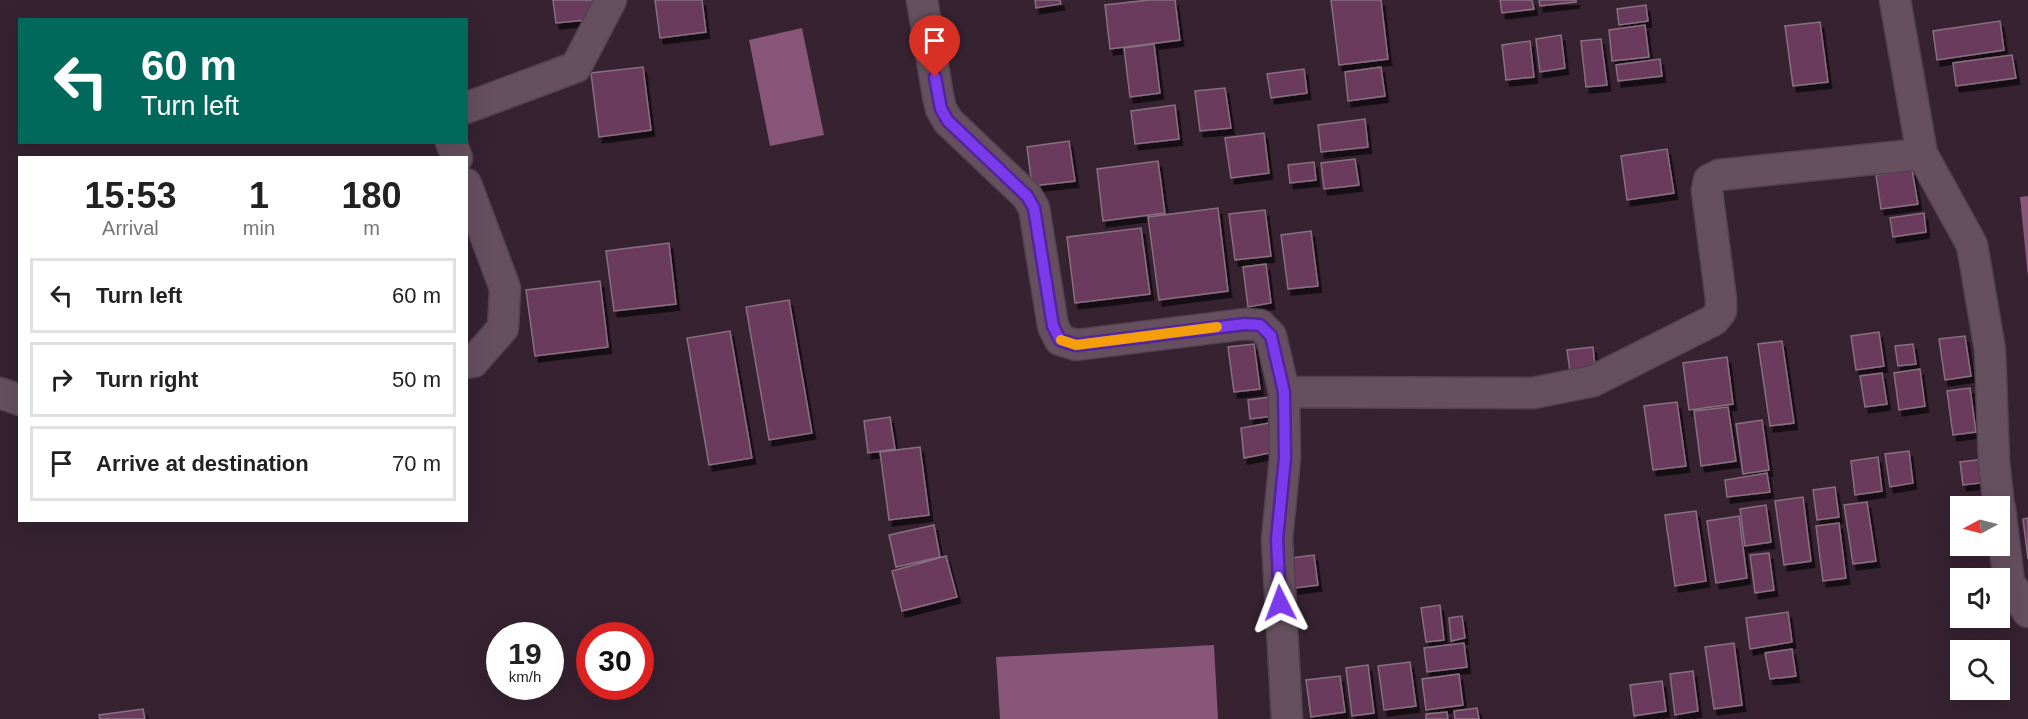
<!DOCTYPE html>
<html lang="en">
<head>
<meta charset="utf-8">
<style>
	:root { --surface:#fff; --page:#f6f6f6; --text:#222; --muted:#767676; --line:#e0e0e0 }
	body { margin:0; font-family:Arial,sans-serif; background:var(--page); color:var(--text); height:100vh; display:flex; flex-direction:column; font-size:22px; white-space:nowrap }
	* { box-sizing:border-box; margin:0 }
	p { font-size:20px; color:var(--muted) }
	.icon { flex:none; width:33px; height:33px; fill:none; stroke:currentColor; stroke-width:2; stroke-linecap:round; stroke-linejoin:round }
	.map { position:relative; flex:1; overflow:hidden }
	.sheet { position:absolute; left:18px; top:156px; width:450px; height:366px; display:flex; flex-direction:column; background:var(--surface); border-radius:0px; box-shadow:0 6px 24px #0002 }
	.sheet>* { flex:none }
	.top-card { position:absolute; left:18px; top:18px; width:450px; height:126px; border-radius:0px; box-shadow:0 6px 24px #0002; background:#00695c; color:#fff; overflow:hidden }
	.needle { width:39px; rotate:263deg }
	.controls { position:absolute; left:1950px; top:496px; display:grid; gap:12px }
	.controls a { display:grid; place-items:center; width:60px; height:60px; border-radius:0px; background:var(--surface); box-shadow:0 6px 24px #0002; font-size:30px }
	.speed { position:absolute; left:486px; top:622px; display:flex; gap:12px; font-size:30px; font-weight:700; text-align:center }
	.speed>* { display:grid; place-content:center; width:78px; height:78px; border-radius:50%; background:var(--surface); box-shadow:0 6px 24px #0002; line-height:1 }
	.speed small { font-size:15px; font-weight:400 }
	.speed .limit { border:9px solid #d22; background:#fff; color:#111 }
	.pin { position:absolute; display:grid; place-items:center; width:51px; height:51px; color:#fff; margin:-62px -26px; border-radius:50% 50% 50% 0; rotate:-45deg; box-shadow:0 0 6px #0007 }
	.pin .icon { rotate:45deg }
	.me { position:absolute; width:66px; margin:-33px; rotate:357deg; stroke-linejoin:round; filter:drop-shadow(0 0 4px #0008) }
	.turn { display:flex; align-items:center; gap:21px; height:126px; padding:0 24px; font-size:27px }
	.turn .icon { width:78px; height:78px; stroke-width:2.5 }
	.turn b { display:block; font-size:42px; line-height:51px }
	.eta { display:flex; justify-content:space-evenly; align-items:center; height:102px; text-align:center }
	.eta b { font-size:36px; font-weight:700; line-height:42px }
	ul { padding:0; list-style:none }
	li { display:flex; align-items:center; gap:18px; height:75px; margin:0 12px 9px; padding:0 12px; border:3px solid var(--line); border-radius:0px }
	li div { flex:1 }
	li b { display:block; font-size:22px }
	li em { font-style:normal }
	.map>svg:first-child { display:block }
	.water { fill:#875679 }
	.building { fill:#6a3a5d; stroke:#897081; stroke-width:1.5; filter:url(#shadow) }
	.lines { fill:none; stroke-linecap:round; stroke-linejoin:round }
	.minor-casing { stroke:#52414e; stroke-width:33 }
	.minor { stroke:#66505f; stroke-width:30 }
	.route-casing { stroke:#51269a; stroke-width:15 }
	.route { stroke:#7c3aed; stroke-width:10 }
	.slow { stroke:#f59e0b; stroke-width:10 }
</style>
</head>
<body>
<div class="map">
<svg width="2028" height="719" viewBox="0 0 2028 719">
	<defs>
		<filter id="shadow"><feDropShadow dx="3.5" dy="6" stdDeviation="0" flood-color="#0009"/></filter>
	</defs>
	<rect width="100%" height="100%" fill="#362231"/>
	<path class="water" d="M802,28L824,135L770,146L749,40Z
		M2028,196V277L2020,197Z
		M1214,645L1218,719H1000L996,657Z"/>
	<path class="building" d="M553,0H598L586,20L556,23Z
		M655,0H702L706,32L660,38Z
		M1035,0H1060L1061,4L1036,8Z
		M1149,0H1175L1180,40L1110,49L1105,5Z
		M1331,0H1381L1388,59L1339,65Z
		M1500,0H1532L1534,9L1502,13Z
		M1539,0H1576V2L1540,6Z
		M1646,5L1648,21L1619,25L1617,9Z
		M2000,21L2004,50L1937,60L1933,31Z
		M1820,22L1828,82L1793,86L1785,26Z
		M1645,25L1649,57L1612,61L1609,30Z
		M1561,35L1565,68L1540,72L1536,39Z
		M1601,39L1607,85L1586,87L1581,41Z
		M1530,41L1534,77L1506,80L1502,45Z
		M1154,44L1160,93L1130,97L1124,48Z
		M2012,55L2016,78L1956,86L1953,63Z
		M1660,59L1662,76L1618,81L1616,65Z
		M643,67L651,130L599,137L591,73Z
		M1381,67L1385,96L1348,101L1345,72Z
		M1304,69L1307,93L1271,98L1267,74Z
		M1225,88L1231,128L1200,131L1195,91Z
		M1175,105L1179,139L1135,144L1131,111Z
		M1365,119L1368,147L1321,152L1318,125Z
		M1264,133L1269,173L1231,178L1225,138Z
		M1069,141L1075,181L1032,186L1027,147Z
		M1667,149L1674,193L1627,200L1621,156Z
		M1355,159L1359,185L1324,189L1321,163Z
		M1158,161L1165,213L1103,221L1097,169Z
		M1314,162L1316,180L1290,183L1288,165Z
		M1912,170L1918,204L1881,209L1876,175Z
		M1218,208L1228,291L1159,300L1148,217Z
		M1265,210L1271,256L1235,260L1229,214Z
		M1924,213L1926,232L1893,237L1890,218Z
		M1141,228L1150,294L1075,303L1067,237Z
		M1311,231L1318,286L1288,289L1281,235Z
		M669,243L676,304L614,311L606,251Z
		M1266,264L1271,303L1248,307L1243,267Z
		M600,281L608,347L535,356L526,290Z
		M789,300L812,433L769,440L746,307Z
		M730,331L752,458L709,465L687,338Z
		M1879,332L1884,366L1856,370L1851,336Z
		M1965,336L1971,376L1945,380L1939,339Z
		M1782,341L1794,423L1770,426L1758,344Z
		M1254,344L1260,389L1234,392L1228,347Z
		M1913,344L1916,364L1898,366L1895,346Z
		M1593,347L1595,367L1570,371L1567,350Z
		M1727,357L1733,404L1689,410L1683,363Z
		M1920,369L1925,406L1899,410L1894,373Z
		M1882,373L1887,404L1865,407L1860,376Z
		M1970,388L1976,432L1953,435L1947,391Z
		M1278,396L1281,415L1250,419L1248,400Z
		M1677,402L1686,466L1653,470L1644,406Z
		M1728,407L1736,461L1701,466L1694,411Z
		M890,417L895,449L868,453L864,421Z
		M1762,420L1769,470L1743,474L1736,424Z
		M1275,422L1279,451L1244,458L1241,428Z
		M920,447L929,515L889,520L880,452Z
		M1909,451L1913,483L1890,487L1885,454Z
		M1878,457L1882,491L1855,495L1851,461Z
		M1993,458L1996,481L1963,485L1960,462Z
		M1767,473L1770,492L1727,497L1725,480Z
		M1835,487L1839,517L1817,520L1813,490Z
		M1803,497L1811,561L1784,565L1775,501Z
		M1867,502L1876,561L1853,564L1844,505Z
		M1766,505L1771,542L1745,546L1740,509Z
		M1696,511L1706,581L1675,586L1665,515Z
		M1739,516L1747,578L1716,583L1707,521Z
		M2028,518V559L2023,519Z
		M1839,523L1846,578L1823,581L1816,526Z
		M934,525L940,557L896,567L889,535Z
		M1769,553L1774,590L1755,593L1750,555Z
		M1314,555L1318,585L1295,588L1291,558Z
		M946,556L957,597L902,611L892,571Z
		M1440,605L1444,640L1426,642L1421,608Z
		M1788,612L1792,642L1750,649L1746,618Z
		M1462,616L1465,638L1451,641L1449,618Z
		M1464,643L1467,667L1427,672L1424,648Z
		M1734,643L1742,705L1714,709L1705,647Z
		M1792,649L1796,676L1770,679L1765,653Z
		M1410,662L1416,706L1384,710L1378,666Z
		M1368,665L1374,713L1352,716L1346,668Z
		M1693,671L1698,711L1675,715L1670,674Z
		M1459,674L1463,705L1426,710L1422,679Z
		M1340,676L1345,712L1311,717L1306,680Z
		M1662,681L1666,711L1634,716L1630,685Z
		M1477,708L1479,719H1455L1454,711Z
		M143,709L145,719H100L99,715Z
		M1447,712L1448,719H1426V714Z"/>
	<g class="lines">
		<defs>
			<path id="minor" d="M922,0L938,96L941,109L948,121L1027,196L1034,208L1053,326L1060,340L1076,345L1245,324L1260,325L1271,336L1284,392L1285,458L1277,539L1287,719
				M1895,0L1922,154L1972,245L1990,350L1994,462L1999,507
				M466,108L576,67L611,0
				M451,142L457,158
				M466,184L505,288L503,328L473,362L466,363
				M1284,392L1533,393L1593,381L1714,320L1721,311V299L1707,191L1709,180L1719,175L1922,154
				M0,393L20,400
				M2000,508L2009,582L2028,612"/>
		</defs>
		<use href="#minor" class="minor-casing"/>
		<use href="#minor" class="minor"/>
	</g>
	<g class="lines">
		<defs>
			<path id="route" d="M935,77L941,109L948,121L1027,196L1034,208L1053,326L1060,340L1076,345L1245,324L1260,325L1271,336L1284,392L1285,458L1277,539L1280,603"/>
		</defs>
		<use href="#route" class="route-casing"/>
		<use href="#route" class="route"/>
		<path class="slow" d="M1061,340L1076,345L1217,327"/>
	</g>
</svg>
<div class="controls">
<a><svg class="needle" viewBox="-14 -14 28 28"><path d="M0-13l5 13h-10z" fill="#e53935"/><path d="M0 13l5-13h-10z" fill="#767676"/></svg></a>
<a><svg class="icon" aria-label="sound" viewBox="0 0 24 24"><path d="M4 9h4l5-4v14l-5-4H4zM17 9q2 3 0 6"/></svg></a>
<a><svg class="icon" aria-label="search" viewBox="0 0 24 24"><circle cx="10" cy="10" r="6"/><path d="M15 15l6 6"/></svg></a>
</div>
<div class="speed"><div>19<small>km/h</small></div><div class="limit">30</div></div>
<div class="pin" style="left:935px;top:77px;background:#d93025"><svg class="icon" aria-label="arrive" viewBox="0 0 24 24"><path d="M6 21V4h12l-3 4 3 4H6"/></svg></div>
<svg class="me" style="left:1280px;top:603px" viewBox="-20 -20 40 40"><path d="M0-17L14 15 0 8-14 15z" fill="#7c3aed" stroke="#fff" stroke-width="4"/></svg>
<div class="top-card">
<div class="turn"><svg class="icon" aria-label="left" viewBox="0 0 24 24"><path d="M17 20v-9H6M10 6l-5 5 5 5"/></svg><div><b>60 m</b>Turn left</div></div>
</div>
<section class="sheet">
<div class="eta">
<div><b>15:53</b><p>Arrival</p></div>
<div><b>1</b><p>min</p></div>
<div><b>180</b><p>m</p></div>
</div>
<ul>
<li><svg class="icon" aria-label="left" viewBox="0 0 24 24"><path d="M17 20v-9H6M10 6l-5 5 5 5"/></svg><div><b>Turn left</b></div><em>60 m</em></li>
<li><svg class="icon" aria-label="right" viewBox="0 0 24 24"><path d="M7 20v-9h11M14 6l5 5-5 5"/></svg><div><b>Turn right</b></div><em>50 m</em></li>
<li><svg class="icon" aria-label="arrive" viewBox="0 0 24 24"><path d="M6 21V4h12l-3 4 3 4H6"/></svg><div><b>Arrive at destination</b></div><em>70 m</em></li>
</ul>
</section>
</div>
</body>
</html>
